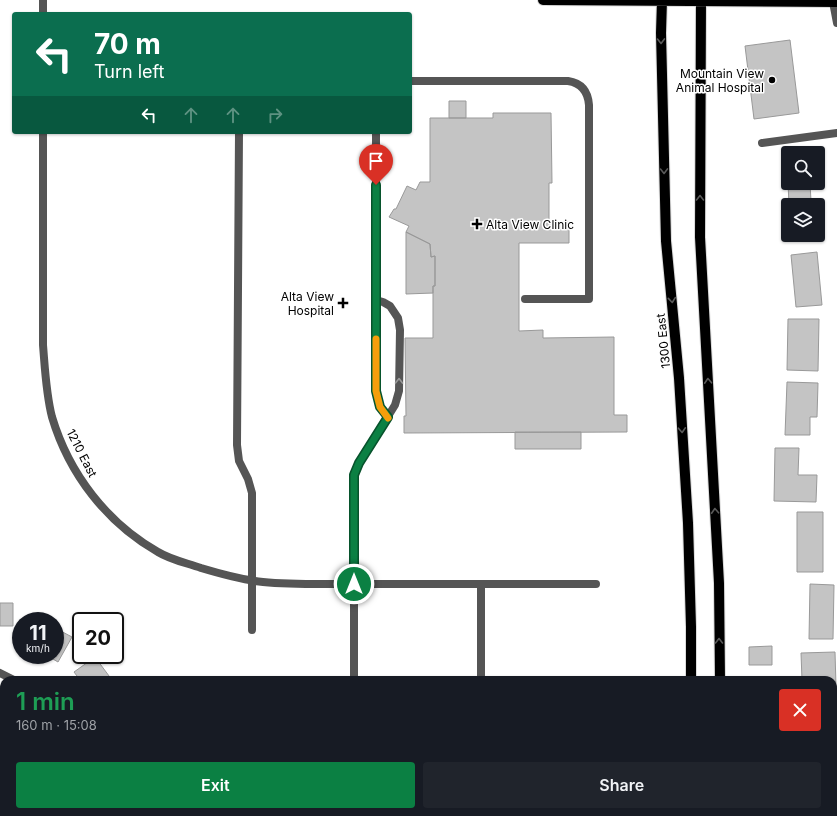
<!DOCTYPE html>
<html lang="en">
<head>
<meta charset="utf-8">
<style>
	:root { --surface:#171b24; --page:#20242c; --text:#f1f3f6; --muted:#9ea1a6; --accent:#0b8043 }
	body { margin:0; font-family:Inter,sans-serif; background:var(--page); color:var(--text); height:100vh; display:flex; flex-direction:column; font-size:15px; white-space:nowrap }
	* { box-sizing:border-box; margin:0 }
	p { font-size:13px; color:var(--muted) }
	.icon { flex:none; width:22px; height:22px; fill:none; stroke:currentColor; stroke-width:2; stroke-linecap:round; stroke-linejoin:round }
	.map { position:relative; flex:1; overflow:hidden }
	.sheet { position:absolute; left:0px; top:676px; width:837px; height:140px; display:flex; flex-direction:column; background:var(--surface); border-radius:12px 12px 0 0; box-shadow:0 1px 3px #0004 }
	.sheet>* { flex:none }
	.hud { position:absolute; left:12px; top:12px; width:400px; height:122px; border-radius:4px; box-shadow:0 1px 3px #0004; background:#0b6e4f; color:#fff; overflow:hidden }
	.fabs { position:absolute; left:781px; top:146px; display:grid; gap:8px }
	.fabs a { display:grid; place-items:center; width:44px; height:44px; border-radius:4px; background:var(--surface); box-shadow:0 1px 3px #0004; font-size:20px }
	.speed { position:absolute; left:12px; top:612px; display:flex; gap:8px; font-size:20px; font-weight:700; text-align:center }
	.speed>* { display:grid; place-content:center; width:52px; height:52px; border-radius:50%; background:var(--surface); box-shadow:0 1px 3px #0004; line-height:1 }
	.speed small { font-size:10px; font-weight:400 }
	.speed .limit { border:2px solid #111; border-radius:6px; background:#fff; color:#111 }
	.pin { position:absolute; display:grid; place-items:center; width:34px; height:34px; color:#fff; margin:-41px -17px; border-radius:50% 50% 50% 0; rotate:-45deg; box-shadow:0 0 4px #0007 }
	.pin .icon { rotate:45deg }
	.me { position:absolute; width:44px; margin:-22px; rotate:0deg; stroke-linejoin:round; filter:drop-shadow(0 0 3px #0008) }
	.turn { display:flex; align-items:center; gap:14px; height:84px; padding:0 16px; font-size:18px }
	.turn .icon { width:52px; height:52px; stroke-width:2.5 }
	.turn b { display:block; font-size:28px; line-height:34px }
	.lanes { display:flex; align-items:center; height:38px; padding:0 16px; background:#0003; justify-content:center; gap:20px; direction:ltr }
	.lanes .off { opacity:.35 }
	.round { display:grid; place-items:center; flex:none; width:42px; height:42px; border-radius:4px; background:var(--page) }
	.overview { display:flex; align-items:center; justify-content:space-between; height:68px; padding:0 16px }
	h1 { font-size:24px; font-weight:600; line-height:30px; color:#1e9e55 }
	.action { display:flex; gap:8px; margin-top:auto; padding:8px 16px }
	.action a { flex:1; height:46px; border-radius:4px; background:var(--accent); color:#fff; font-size:16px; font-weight:600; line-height:46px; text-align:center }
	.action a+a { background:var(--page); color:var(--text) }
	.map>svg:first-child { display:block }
	.building { fill:#c4c4c4; stroke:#999 }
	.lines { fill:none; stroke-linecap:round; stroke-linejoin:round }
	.primary-casing { stroke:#dbdbdb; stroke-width:12 }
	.service { stroke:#555; stroke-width:8 }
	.minor { stroke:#555; stroke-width:8 }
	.primary { stroke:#000; stroke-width:10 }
	.oneway { stroke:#595959 }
	.oneway2 { stroke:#999 }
	.route-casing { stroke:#07532c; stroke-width:10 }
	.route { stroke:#0b8043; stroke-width:7 }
	.slow { stroke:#f59e0b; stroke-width:7 }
	.poi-dot { fill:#000; stroke:#fff; stroke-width:1.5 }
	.labels { text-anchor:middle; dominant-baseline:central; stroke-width:3; stroke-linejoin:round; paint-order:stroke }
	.poi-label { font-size:12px; fill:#000; stroke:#fff; text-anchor:end }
	.street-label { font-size:12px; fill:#000; stroke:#fff }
</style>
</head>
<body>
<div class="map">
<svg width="837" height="816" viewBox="0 0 837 816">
	<rect width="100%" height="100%" fill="#fff"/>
	<path class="building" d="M790,40L799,113L754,119L745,46Z
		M449,101H466V118H449Z
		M493,113H551L552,183H549V222H569V243H519V331L543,330V338L614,337V415H627V432L404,433V416H406L405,338H433V286H435V256L431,257L430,244L406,232L409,226L389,217L394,209H396L407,186L416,190L420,182H430V118H493Z
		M788,183H810L811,201H816L817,205H789Z
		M406,232L430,244L431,257L435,256V286H433V293L406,294Z
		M790,235H817L818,238L790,239Z
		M817,252L822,305L796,307L791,255Z
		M788,319H819L818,371L787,370Z
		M787,382L818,383L817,417H810V435H785Z
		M515,432H581V449H515Z
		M775,448H799L798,475H817L816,502L774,501Z
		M797,512H823V572H797Z
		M810,584L834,585L833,639H809Z
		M0,603H13V626H0Z
		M55,628L72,637L58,662L46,655H55Z
		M772,646V665H749V647Z
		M835,652L836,686H833V680H802L801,653Z
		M95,657L112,680H80L74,672Z
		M833,721L837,722V779H833Z
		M0,729L4,732V759L2,761L0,759Z
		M3,783L4,812H30V816H4Z
		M833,789H837V816H803V812H833Z
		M118,812H141V816H118Z
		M341,812H594V816H341Z"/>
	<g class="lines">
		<defs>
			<path id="primary" d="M543,0L837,2
				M662,0L661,33L666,241L679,378L688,523L691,627V680
				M701,0L700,237L719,583L720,680
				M720,812V816
				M691,816V812"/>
		</defs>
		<use href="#primary" class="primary-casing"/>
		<path class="service" d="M410,81H568C581,83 588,91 589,105V299H525
			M239,132L237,445L239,461L248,479L252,493V630
			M376,132V391L380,407L388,417
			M762,143L837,133
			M376,300L383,302L390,306L398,318L400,330L399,391L395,405L359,463L354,475V584H596
			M481,584V680
			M396,812V816
			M610,816V812"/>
		<path class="minor" d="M43,0V14
			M833,2L837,23
			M43,132V345C45,369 46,394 52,417C69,474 107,523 158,552C171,560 187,563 201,568C221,574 242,580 263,582C293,585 324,584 354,584V680
			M0,673L14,680
			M75,812V816
			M354,812V816"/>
		<use href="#primary" class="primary"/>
	</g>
	<defs><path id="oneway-chevron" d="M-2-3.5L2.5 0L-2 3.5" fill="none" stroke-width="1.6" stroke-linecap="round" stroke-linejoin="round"/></defs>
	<g class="oneway">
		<use href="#oneway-chevron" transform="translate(661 41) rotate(89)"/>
		<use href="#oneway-chevron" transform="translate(664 171) rotate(89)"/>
		<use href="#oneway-chevron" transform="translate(700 198) rotate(-90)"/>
		<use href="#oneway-chevron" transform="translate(672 300) rotate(84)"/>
		<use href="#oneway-chevron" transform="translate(708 381) rotate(-93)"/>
		<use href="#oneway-chevron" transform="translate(682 430) rotate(87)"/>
		<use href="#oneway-chevron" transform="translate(715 511) rotate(-93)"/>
		<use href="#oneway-chevron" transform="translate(719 641) rotate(-90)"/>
	</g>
	<use class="oneway2" href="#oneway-chevron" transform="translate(399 381) rotate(-89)"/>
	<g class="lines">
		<defs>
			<path id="route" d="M354,584V475L359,463L388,417L380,407L376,391V185"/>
		</defs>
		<use href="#route" class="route-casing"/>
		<use href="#route" class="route"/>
		<path class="slow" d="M376,339V391L380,407L388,418"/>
	</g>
	<g class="poi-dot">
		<circle cx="772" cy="80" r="4"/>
		<path d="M475 218h4v4h4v4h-4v4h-4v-4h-4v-4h4z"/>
		<path d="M341 297h4v4h4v4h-4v4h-4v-4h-4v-4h4z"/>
	</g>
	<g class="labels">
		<g class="poi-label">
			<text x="764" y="73">Mountain View<tspan x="764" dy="14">Animal Hospital</tspan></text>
			<text x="486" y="224" text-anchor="start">Alta View Clinic</text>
			<text x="334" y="296">Alta View<tspan x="334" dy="14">Hospital</tspan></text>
		</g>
		<g class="street-label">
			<text transform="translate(663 341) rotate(-96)">1300 East</text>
			<text transform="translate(82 453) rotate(63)">1210 East</text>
		</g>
	</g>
</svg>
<div class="fabs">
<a><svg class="icon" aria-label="search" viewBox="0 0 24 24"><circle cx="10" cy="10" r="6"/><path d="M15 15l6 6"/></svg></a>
<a><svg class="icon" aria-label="layers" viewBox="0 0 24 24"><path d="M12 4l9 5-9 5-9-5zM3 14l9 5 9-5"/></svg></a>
</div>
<div class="speed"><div>11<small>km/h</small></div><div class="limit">20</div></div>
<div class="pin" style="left:376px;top:185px;background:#d93025"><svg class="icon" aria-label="arrive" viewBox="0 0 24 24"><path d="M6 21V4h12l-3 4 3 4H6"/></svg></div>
<svg class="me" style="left:354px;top:584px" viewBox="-20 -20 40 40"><circle r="17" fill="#0b8043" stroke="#fff" stroke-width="3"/><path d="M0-11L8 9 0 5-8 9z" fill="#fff"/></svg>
<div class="hud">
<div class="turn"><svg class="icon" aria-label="left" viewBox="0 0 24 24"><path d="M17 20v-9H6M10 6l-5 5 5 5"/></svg><div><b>70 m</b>Turn left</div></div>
<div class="lanes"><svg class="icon" aria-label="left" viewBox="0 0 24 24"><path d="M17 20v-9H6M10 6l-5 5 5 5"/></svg><svg class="icon off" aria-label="ahead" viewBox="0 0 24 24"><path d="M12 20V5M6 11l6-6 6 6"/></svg><svg class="icon off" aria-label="ahead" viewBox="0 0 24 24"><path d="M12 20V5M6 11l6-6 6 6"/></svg><svg class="icon off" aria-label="right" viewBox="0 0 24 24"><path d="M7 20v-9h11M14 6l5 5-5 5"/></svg></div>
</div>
<section class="sheet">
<div class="overview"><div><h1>1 min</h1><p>160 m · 15:08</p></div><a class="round" style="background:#d93025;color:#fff"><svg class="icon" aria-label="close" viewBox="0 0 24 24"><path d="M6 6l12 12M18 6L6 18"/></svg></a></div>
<div class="action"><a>Exit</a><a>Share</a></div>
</section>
</div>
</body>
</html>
